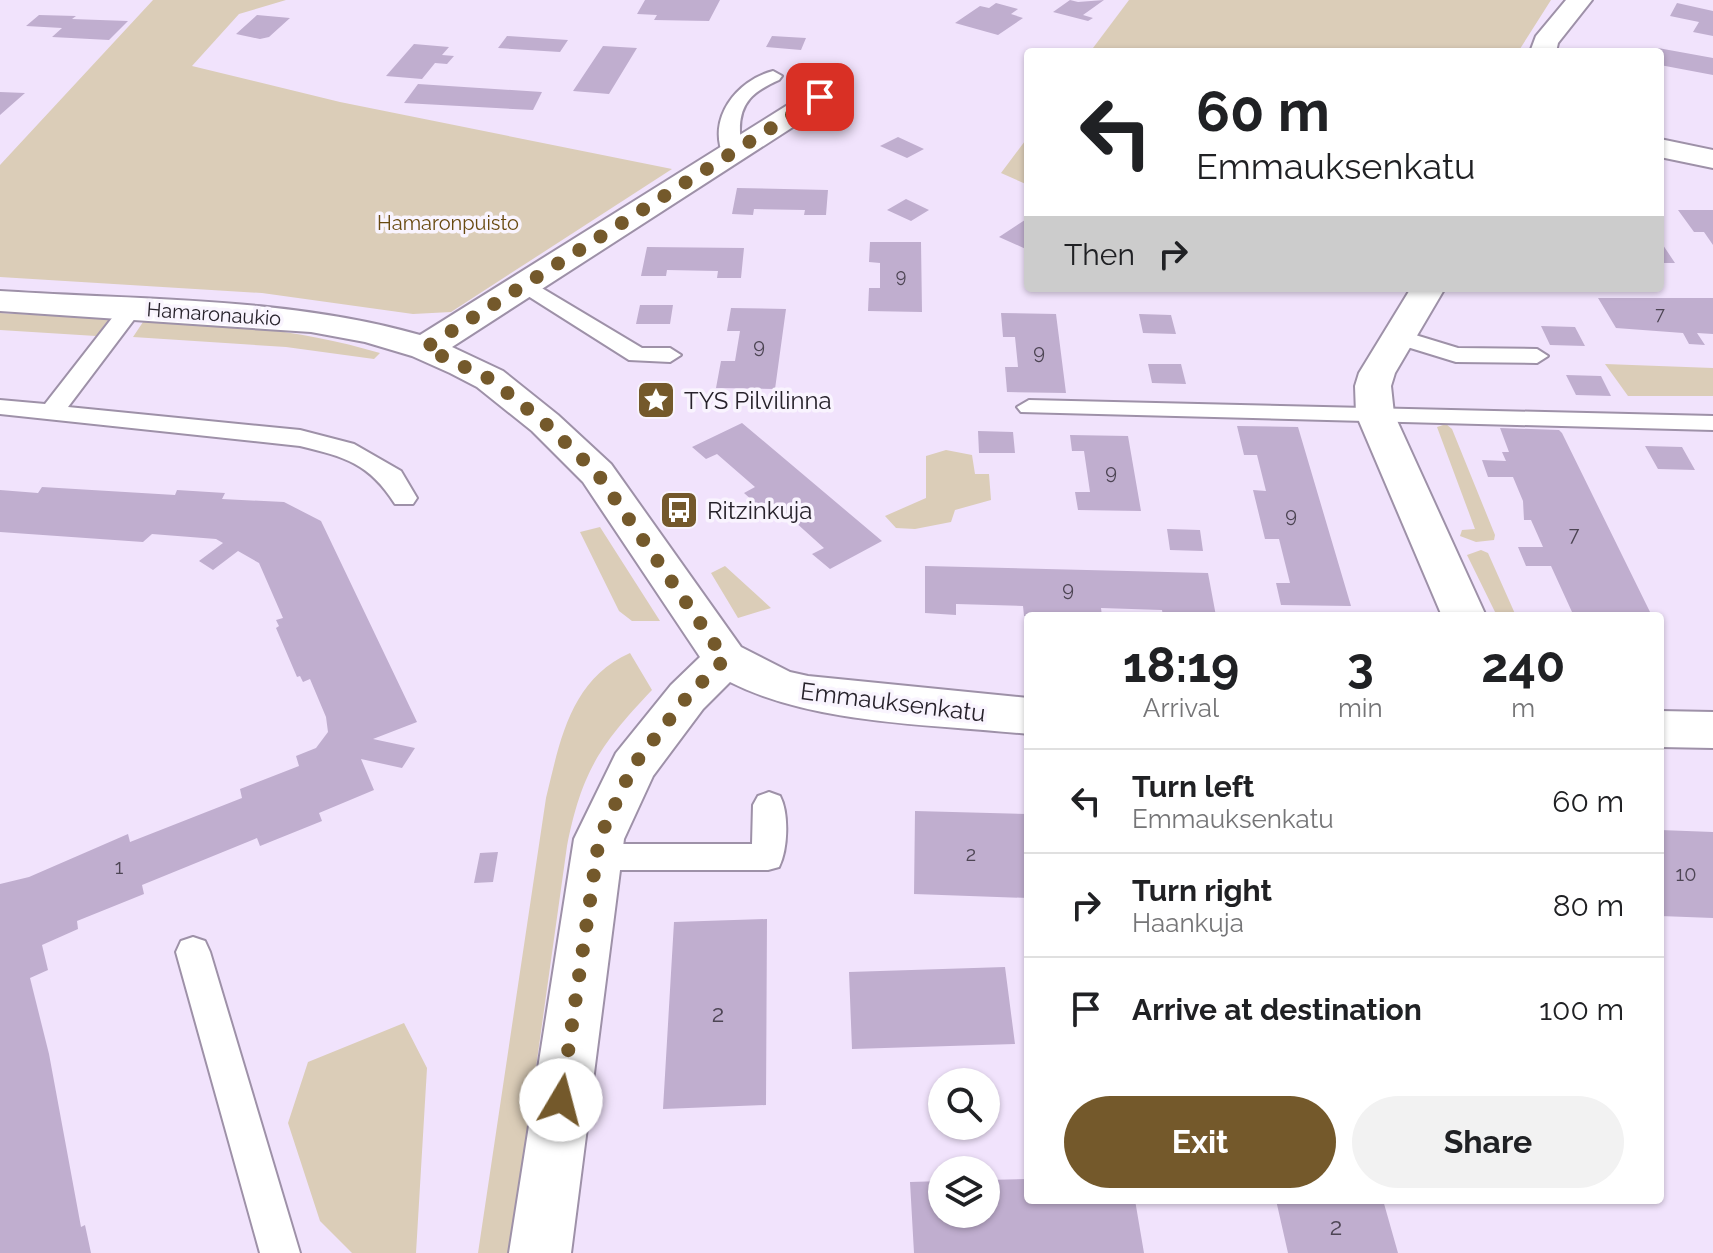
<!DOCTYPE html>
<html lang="en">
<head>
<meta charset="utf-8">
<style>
	:root { --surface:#fff; --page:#f2f2f2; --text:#202124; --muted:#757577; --line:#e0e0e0; --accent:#74592b }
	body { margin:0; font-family:Raleway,sans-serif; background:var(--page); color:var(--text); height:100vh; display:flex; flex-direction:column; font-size:30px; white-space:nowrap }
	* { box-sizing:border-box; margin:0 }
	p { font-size:26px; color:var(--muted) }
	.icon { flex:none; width:44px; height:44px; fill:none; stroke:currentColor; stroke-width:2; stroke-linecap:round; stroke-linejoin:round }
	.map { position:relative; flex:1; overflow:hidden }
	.panel { position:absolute; left:1024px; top:612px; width:640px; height:592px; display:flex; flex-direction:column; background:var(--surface); border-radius:8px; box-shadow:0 2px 6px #0004 }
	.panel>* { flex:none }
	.top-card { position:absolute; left:1024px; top:48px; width:640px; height:244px; border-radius:8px; box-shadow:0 2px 6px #0004; background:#fff; color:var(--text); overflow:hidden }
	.fabs { position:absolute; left:928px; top:1068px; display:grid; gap:16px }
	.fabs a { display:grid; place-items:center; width:72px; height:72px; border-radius:50%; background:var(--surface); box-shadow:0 2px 6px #0004; font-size:40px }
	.pin { position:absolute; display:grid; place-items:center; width:68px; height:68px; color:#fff; margin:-34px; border-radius:16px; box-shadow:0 4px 12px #0006 }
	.me { position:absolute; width:88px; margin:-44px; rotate:8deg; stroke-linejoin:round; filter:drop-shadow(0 0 6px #0008) }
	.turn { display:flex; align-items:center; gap:28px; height:168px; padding:0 40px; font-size:36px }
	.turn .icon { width:104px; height:104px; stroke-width:2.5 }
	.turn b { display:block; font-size:56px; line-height:68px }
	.then { display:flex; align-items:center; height:76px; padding:0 40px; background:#0003; gap:16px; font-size:30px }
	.eta { display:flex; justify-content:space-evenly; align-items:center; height:136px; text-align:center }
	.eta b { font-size:48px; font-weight:700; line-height:56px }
	.button { display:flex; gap:16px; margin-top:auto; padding:16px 40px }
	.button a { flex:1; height:92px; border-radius:48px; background:var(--accent); color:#fff; font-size:32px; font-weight:700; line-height:92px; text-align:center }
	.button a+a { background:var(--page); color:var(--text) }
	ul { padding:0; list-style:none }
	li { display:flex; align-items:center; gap:24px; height:104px; padding:0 40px; border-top:2px solid var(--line) }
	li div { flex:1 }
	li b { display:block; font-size:30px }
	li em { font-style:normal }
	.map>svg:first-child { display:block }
	.green { fill:#dbcdb8 }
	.building { fill:#c0aecf }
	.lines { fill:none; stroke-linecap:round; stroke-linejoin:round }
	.lane-casing { stroke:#9e91a8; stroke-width:4 }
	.street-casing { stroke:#9e91a8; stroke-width:4 }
	.lane { fill:#fff; fill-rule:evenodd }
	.street { fill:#fff; fill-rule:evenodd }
	.route { stroke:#74592b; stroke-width:14; stroke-dasharray:0 25.2 }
	.labels { text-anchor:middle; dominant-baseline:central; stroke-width:7; stroke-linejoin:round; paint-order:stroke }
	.far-number-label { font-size:18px; fill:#4d4554 }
	.far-park-label { font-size:20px; fill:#684910; stroke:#f9f4fe }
	.far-street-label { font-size:20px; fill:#27222b; stroke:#f9f4fe }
	.number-label { font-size:20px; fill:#4d4554 }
	.poi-label { font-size:24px; fill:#27222b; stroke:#f9f4fe; text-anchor:start }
	.street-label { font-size:24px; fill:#27222b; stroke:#f9f4fe }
	.near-number-label { font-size:24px; fill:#4d4554 }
</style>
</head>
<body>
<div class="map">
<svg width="1713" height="1253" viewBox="0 0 1713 1253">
	<rect width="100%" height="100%" fill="#f1e3fc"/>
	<path class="green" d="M153,0H286L239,14L192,66L340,102L672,169L451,312L413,314L262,293L0,277V165Z
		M1129,0H1551L1518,52H1090Z
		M1028,137V185L1001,173Z
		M0,313L109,319L96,336L0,330Z
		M145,319C225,323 303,330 380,353L374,359L286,347L133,337Z
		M1605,364L1713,368V396H1628Z
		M1446,424L1452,429L1495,535L1494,540L1476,542L1460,536L1462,530L1475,529L1437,427Z
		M946,450L972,455L975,474H989L991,500L955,510L951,522L915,529L896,528L885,516L926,498V456Z
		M600,527L660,621H632L619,611L580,532Z
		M1481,550L1488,553L1516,616H1497L1467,555Z
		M725,566L771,608L738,618L711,573Z
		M630,653L652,690C600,745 582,771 567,846L510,1253H478L546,798C560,741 570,680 630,653Z
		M404,1023L427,1068L416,1253H352L320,1221L288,1123L308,1062Z"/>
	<path class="building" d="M645,0H720L709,21L654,20L657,15L637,14Z
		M1070,0L1078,2L1104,0L1083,15L1093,18L1088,21L1053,12Z
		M996,3L1018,9L1011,14L1023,18L998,35L955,23L980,6L989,8Z
		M1677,3L1713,11V36L1693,32L1699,22L1670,16Z
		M39,15L76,16L72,19L128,21L109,40L52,37L62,28L26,26Z
		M257,15L290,18L269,37L260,39L236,34Z
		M507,36L568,40L560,52L498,48Z
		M772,36L806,38L801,50L766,47Z
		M414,44L449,47L442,55L454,56L447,64L435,63L422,79L386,76Z
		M603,46L637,48L609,94L573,91Z
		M1658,48L1713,58V75L1660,65Z
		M418,84L542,92L533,110L404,103Z
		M0,92L25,93L0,115Z
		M898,137L924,149L907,158L880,146Z
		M737,188L828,190L826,215H804L805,210L754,209L753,215L732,214Z
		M906,199L929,210L911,221L887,210Z
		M1678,210H1713V245L1704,232H1694Z
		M1028,218V250L999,237Z
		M870,242H921L922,312L868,311L869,288H880V263L869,262Z
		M1660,245H1663L1675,263H1660Z
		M647,247L744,248L741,278H717L718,271L667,270L666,276H641Z
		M1598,298H1713V334L1697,333L1705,345L1689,344L1683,333L1616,328Z
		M640,305H673L670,324H636Z
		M731,308L786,309L775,389L716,388L721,361H735L740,331H727Z
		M1001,313L1056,314L1066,393L1007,392L1005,367H1018L1015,337H1003Z
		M1139,314L1171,315L1176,334L1143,333Z
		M1541,326L1575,327L1585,346L1550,345Z
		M1148,364H1181L1186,384L1152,383Z
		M1566,375L1601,376L1611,396L1576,395Z
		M742,423L882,541L830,569L812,554L824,548L784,512L772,518L744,493L755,487L717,454L706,459L692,447Z
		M1237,426L1298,427L1351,606L1281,605L1276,583H1290L1279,539H1265L1253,490L1266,491L1257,455H1244Z
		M1500,428L1559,430L1562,433L1651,614L1572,612L1551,566H1526L1518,547H1543L1531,520H1524L1523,501L1513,477H1488L1482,460L1506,461L1502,452H1509Z
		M978,431L1013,432L1015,453H979Z
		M1070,435L1128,436L1141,511L1078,510L1075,492H1090L1084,451H1072Z
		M1645,446L1682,447L1695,470L1658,469Z
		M42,487L175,495L177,490L225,493L222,499L284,502L321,521L417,722L373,739L415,748L402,768L361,759L374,790L319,813L322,821L260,846L257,838L142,885L144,894L77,921L78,929L42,945L48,970L30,978L49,1054L81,1227L85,1225L91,1253H0V884L29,877L128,834L130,842L242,798L240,789L299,766L296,756L316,748L328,732L326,717L310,679L303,682L300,676L297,677L276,628L279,626L276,620L283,618L259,563L238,551L213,570L199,561L223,543L216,539L152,534L143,542L0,532V490L38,493Z
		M1167,529L1200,530L1203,551L1170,550Z
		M925,566L1208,573L1216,616H1163L1162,610L1101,608L1102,616H1024L1023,606L956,604V615L925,613Z
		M915,811L1028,814V898L914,894Z
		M1660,830L1713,832V918L1660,916Z
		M498,852L493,882L474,883L480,853Z
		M767,919L766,1105L663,1109L674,922Z
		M1005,967L1015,1044L852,1049L849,972Z
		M1028,1179V1200H1135L1144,1253H914L910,1182L942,1181V1214H986V1180Z
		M1276,1200H1383L1398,1253H1288Z"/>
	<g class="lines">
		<defs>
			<path id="lane" d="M773,71L782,76L779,80C754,91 739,102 740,132C740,141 742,149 738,157H724C706,119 737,80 773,71Z
				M525,278L642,348H670L681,355L670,362L629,360L517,289L514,284L517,279Z
				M131,302L142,309L68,407L300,430L354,444L401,471L417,498L413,504H395C369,463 345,457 300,446L0,414V400L45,404L123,304Z
				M1399,330L1458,348L1537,349L1548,356L1537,363L1456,362L1391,342L1388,337L1391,332Z
				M1029,400L1713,416V430L1021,412L1017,407Z
				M769,792L780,796C789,813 788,849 779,867L768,870H596L585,867L580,857L585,847L596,844H752L753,805L758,796Z
				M193,937L205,941L210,952L300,1253H260L176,952L181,941Z"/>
			<path id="street" d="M1566,0H1592L1558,43L1556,52H1530L1536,36Z
				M820,89L830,91L834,97L830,103L452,347L503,371L558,415L611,464L741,647L790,672L808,676L1028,698V734C933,724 815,725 730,682L703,709L653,776L624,839L571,1253H509L574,839L616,753L671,685L700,657L583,482L532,431L477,387L450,373L412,356L365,342L311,332L0,311V291C138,300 287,297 420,335L810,91Z
				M1660,139L1713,150V168L1660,157Z
				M1411,288H1445L1395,373L1391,386L1394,414L1486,616H1442L1356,414L1355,386L1359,373Z
				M1660,711L1713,712V748L1660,747Z"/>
		</defs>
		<use href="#lane" class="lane-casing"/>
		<use href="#street" class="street-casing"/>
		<use href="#lane" class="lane"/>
		<use href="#street" class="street"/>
	</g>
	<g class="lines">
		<path class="route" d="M561,1100L599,839L633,766L687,697L725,659L597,473L545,423L490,379L425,348L820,97"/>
	</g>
	<defs>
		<symbol id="sight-square" viewBox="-11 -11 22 22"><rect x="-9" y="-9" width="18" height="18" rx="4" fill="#74592b" stroke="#f9f4fe"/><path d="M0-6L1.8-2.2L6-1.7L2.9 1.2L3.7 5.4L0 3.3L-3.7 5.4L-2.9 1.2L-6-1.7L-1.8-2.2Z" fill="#fff"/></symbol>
		<symbol id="bus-square" viewBox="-11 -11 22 22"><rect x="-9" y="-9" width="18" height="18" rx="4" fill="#74592b" stroke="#f9f4fe"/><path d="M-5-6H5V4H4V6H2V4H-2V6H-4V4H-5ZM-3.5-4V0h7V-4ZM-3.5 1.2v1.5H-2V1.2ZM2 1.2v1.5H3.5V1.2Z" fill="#fff"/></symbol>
	</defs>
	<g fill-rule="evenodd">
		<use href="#sight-square" x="634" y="378" width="44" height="44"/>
		<use href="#bus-square" x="657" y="488" width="44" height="44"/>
	</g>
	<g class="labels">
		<g class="far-number-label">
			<text x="901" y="275">9</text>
			<text x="1660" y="313">7</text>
		</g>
		<g class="far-park-label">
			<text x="448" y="223">Hamaronpuisto</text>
		</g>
		<g class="far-street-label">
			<text transform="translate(214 314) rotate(4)">Hamaronaukio</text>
		</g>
		<g class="number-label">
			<text x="759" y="346">9</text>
			<text x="1039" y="352">9</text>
			<text x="1111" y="472">9</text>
			<text x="1291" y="515">9</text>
			<text x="1574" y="534">7</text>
			<text x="1068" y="589">9</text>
			<text x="971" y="854">2</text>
			<text x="119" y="867">1</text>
			<text x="1686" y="874">10</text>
		</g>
		<g class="poi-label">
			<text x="684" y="400">TYS Pilvilinna</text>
			<text x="707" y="510">Ritzinkuja</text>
		</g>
		<g class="street-label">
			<text transform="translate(893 702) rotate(7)">Emmauksenkatu</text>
		</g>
		<g class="near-number-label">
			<text x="718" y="1013">2</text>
			<text x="1336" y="1226">2</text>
		</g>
	</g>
</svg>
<div class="fabs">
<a><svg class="icon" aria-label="search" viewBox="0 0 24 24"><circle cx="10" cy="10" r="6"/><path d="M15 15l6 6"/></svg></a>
<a><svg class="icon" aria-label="layers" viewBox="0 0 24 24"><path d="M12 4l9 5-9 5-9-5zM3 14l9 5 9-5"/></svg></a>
</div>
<div class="pin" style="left:820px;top:97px;background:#d93025"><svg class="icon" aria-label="arrive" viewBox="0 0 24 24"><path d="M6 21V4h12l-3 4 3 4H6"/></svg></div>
<svg class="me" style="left:561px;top:1100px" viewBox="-20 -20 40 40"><circle r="19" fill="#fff"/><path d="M0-13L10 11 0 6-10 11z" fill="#74592b"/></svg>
<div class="top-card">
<div class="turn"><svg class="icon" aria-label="left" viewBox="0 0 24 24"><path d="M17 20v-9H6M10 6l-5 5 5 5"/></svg><div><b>60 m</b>Emmauksenkatu</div></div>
<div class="then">Then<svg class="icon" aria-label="right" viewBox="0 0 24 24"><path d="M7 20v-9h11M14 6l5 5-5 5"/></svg></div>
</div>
<section class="panel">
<div class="eta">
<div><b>18:19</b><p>Arrival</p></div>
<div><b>3</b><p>min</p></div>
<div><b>240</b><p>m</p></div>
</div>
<ul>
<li><svg class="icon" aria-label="left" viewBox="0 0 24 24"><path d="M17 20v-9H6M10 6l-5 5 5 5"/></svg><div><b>Turn left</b><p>Emmauksenkatu</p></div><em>60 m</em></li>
<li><svg class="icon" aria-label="right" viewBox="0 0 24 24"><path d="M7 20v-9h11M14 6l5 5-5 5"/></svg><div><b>Turn right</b><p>Haankuja</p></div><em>80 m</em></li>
<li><svg class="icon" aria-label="arrive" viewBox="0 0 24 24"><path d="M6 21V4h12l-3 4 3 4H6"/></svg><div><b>Arrive at destination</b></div><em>100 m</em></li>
</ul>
<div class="button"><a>Exit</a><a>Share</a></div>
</section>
</div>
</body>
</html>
